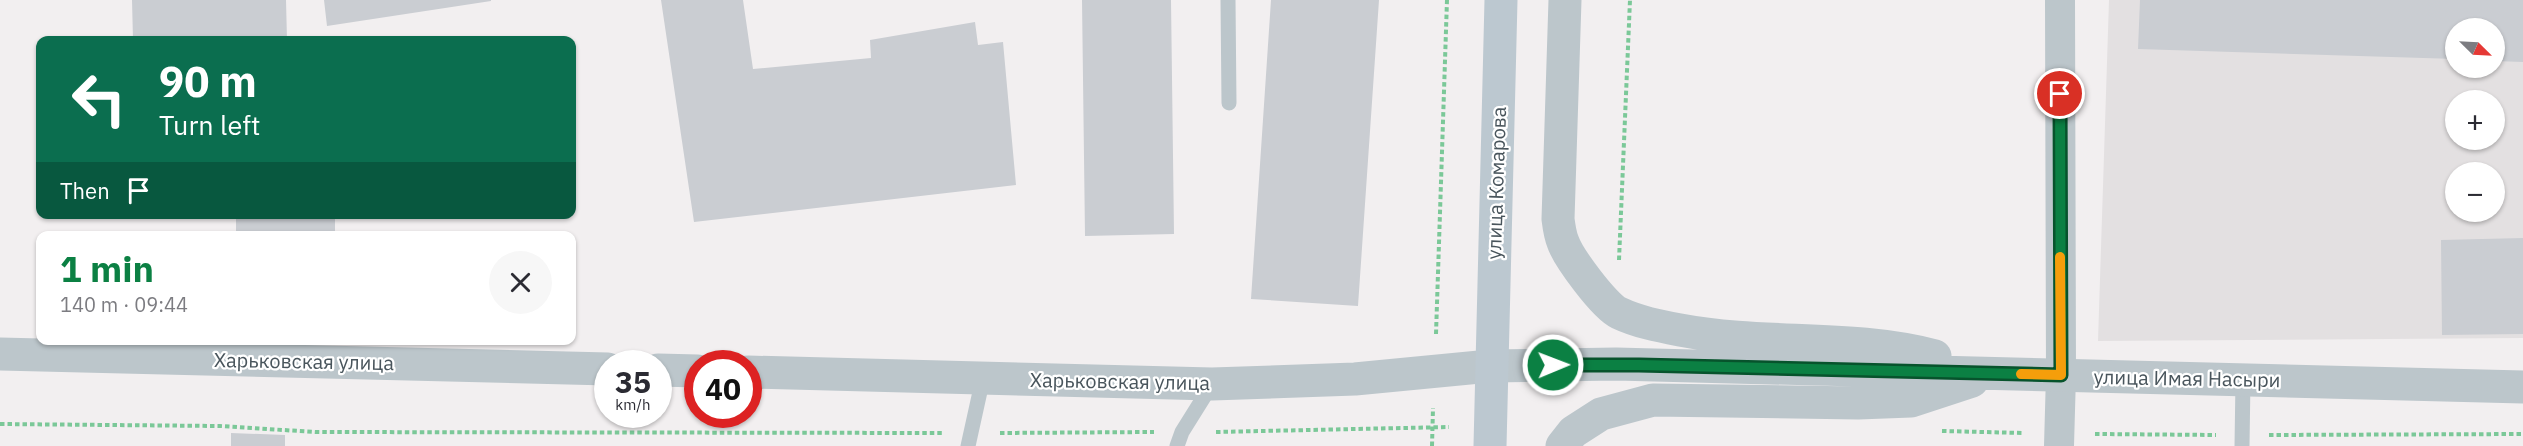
<!DOCTYPE html>
<html lang="en">
<head>
<meta charset="utf-8">
<style>
	:root { --surface:#fff; --page:#f7f7f7; --text:#2b2b33; --muted:#7c7c81; --accent:#0b8043 }
	body { margin:0; font-family:"IBM Plex Sans",sans-serif; background:var(--page); color:var(--text); height:100vh; display:flex; flex-direction:column; font-size:22px; white-space:nowrap }
	* { box-sizing:border-box; margin:0 }
	p { font-size:20px; color:var(--muted) }
	.icon { flex:none; width:33px; height:33px; fill:none; stroke:currentColor; stroke-width:2; stroke-linecap:round; stroke-linejoin:round }
	.map { position:relative; flex:1; overflow:hidden }
	.sheet { position:absolute; left:36px; top:231px; width:540px; height:114px; display:flex; flex-direction:column; background:var(--surface); border-radius:12px; box-shadow:0 2px 4px #0004 }
	.sheet>* { flex:none }
	.banner { position:absolute; left:36px; top:36px; width:540px; height:183px; border-radius:12px; box-shadow:0 2px 4px #0004; background:#0b6e4f; color:#fff; overflow:hidden }
	.needle { width:39px; rotate:114deg }
	.tools { position:absolute; left:2445px; top:18px; display:grid; gap:12px }
	.tools a { display:grid; place-items:center; width:60px; height:60px; border-radius:50%; background:var(--surface); box-shadow:0 2px 4px #0004; font-size:30px }
	.speed { position:absolute; left:594px; top:350px; display:flex; gap:12px; font-size:30px; font-weight:700; text-align:center }
	.speed>* { display:grid; place-content:center; width:78px; height:78px; border-radius:50%; background:var(--surface); box-shadow:0 2px 4px #0004; line-height:1 }
	.speed small { font-size:15px; font-weight:400 }
	.speed .limit { border:9px solid #d22; background:#fff; color:#111 }
	.pin { position:absolute; display:grid; place-items:center; width:51px; height:51px; color:#fff; margin:-26px; border:3px solid #fff; border-radius:50%; box-shadow:0 2px 6px #0007 }
	.me { position:absolute; width:66px; margin:-33px; rotate:89deg; stroke-linejoin:round; filter:drop-shadow(0 0 4px #0008) }
	.turn { display:flex; align-items:center; gap:21px; height:126px; padding:0 24px; font-size:27px }
	.turn .icon { width:78px; height:78px; stroke-width:2.5 }
	.turn b { display:block; font-size:42px; line-height:51px }
	.then { display:flex; align-items:center; height:57px; padding:0 24px; background:#0003; gap:12px; font-size:22px }
	.round { display:grid; place-items:center; flex:none; width:63px; height:63px; border-radius:32px; background:var(--page) }
	.head { display:flex; align-items:center; justify-content:space-between; height:102px; padding:0 24px }
	h1 { font-size:36px; font-weight:700; line-height:45px; color:var(--accent) }
	.map>svg:first-child { display:block }
	.education { fill:#e3e0e1; fill-rule:evenodd }
	.building { fill:#cacdd2 }
	.lines { fill:none; stroke-linecap:round; stroke-linejoin:round }
	.path { stroke:#7bc898; stroke-width:4; stroke-dasharray:4.5 3; stroke-linecap:butt }
	.service { stroke:#bcc6cb; stroke-width:15 }
	.minor { stroke:#bcc6cb; stroke-width:30 }
	.tertiary { stroke:#bcc6cb; stroke-width:33 }
	.secondary { stroke:#bcc8d0; stroke-width:33 }
	.route-casing { stroke:#07532c; stroke-width:15 }
	.route { stroke:#0b8043; stroke-width:10 }
	.slow { stroke:#f59e0b; stroke-width:10 }
	.labels { text-anchor:middle; dominant-baseline:central; stroke-width:4.5; stroke-linejoin:round; paint-order:stroke }
	.street-label { font-size:20px; fill:#49555c; stroke:#fff }
</style>
</head>
<body>
<div class="map">
<svg width="2523" height="446" viewBox="0 0 2523 446">
	<rect width="100%" height="100%" fill="#f2eff0"/>
	<path class="education" d="M2109,0H2523V338L2098,341ZM2456,28H2494V68H2456ZM2456,100H2494V140H2456ZM2456,172H2494V212H2456Z"/>
	<path class="building" d="M132,0H286L287,40H133Z
		M324,0H491V1L327,26Z
		M661,0H743L753,69L871,58L870,40L975,22L978,45L1003,42L1016,185L694,222Z
		M1082,0H1171L1174,234L1085,236Z
		M1271,0H1379L1358,306L1251,299Z
		M2140,0H2523V62L2494,61V28H2456V59L2138,49Z
		M236,214H335V236H236Z
		M2523,238V334L2442,335L2441,240Z
		M231,433L285,435V446H231Z"/>
	<g class="lines">
		<path class="path" d="M1619,260L1630,0
			M1436,334L1447,0
			M0,424L220,426L315,432L944,433
			M1942,431L2024,433
			M1216,432L1449,427
			M1000,433L1154,432
			M2095,434L2216,435
			M2269,435L2523,434
			M1432,446L1433,408"/>
		<path class="service" d="M1228,0L1229,103
			M968,446L983,378
			M1177,446L1182,432L1212,384
			M2242,446L2243,380"/>
		<path class="minor" d="M2059,446L2061,375L2060,0"/>
		<path class="tertiary" d="M1565,0L1558,219C1559,227 1560,235 1563,242C1568,257 1604,306 1619,313C1638,322 1659,326 1680,330C1764,346 1852,334 1935,356
			M0,354L608,369
			M658,370L698,371
			M748,372L1212,384L1355,379L1490,366L1616,364L2523,387
			M1562,446L1573,432L1601,414L1653,400L1858,403L1911,401L1972,381"/>
		<path class="secondary" d="M1490,446L1501,0"/>
	</g>
	<g class="lines">
		<defs>
			<path id="route" d="M1553,365H1639L2061,375L2060,94"/>
		</defs>
		<use href="#route" class="route-casing"/>
		<use href="#route" class="route"/>
		<path class="slow" d="M2021,374L2061,375L2060,257"/>
	</g>
	<g class="labels">
		<g class="street-label">
			<text transform="translate(1496 183) rotate(-88)">улица Комарова</text>
			<text transform="translate(304 361) rotate(1)">Харьковская улица</text>
			<text transform="translate(2187 378) rotate(1)">улица Имая Насыри</text>
			<text transform="translate(1120 381) rotate(1)">Харьковская улица</text>
		</g>
	</g>
</svg>
<div class="tools">
<a><svg class="needle" viewBox="-14 -14 28 28"><path d="M0-13l5 13h-10z" fill="#e53935"/><path d="M0 13l5-13h-10z" fill="#7c7c81"/></svg></a>
<a>+</a>
<a>−</a>
</div>
<div class="speed"><div>35<small>km/h</small></div><div class="limit">40</div></div>
<div class="pin" style="left:2060px;top:94px;background:#d93025"><svg class="icon" aria-label="arrive" viewBox="0 0 24 24"><path d="M6 21V4h12l-3 4 3 4H6"/></svg></div>
<svg class="me" style="left:1553px;top:365px" viewBox="-20 -20 40 40"><circle r="17" fill="#0b8043" stroke="#fff" stroke-width="3"/><path d="M0-11L8 9 0 5-8 9z" fill="#fff"/></svg>
<div class="banner">
<div class="turn"><svg class="icon" aria-label="left" viewBox="0 0 24 24"><path d="M17 20v-9H6M10 6l-5 5 5 5"/></svg><div><b>90 m</b>Turn left</div></div>
<div class="then">Then<svg class="icon" aria-label="arrive" viewBox="0 0 24 24"><path d="M6 21V4h12l-3 4 3 4H6"/></svg></div>
</div>
<section class="sheet">
<div class="head"><div><h1>1 min</h1><p>140 m · 09:44</p></div><a class="round"><svg class="icon" aria-label="close" viewBox="0 0 24 24"><path d="M6 6l12 12M18 6L6 18"/></svg></a></div>
</section>
</div>
</body>
</html>
